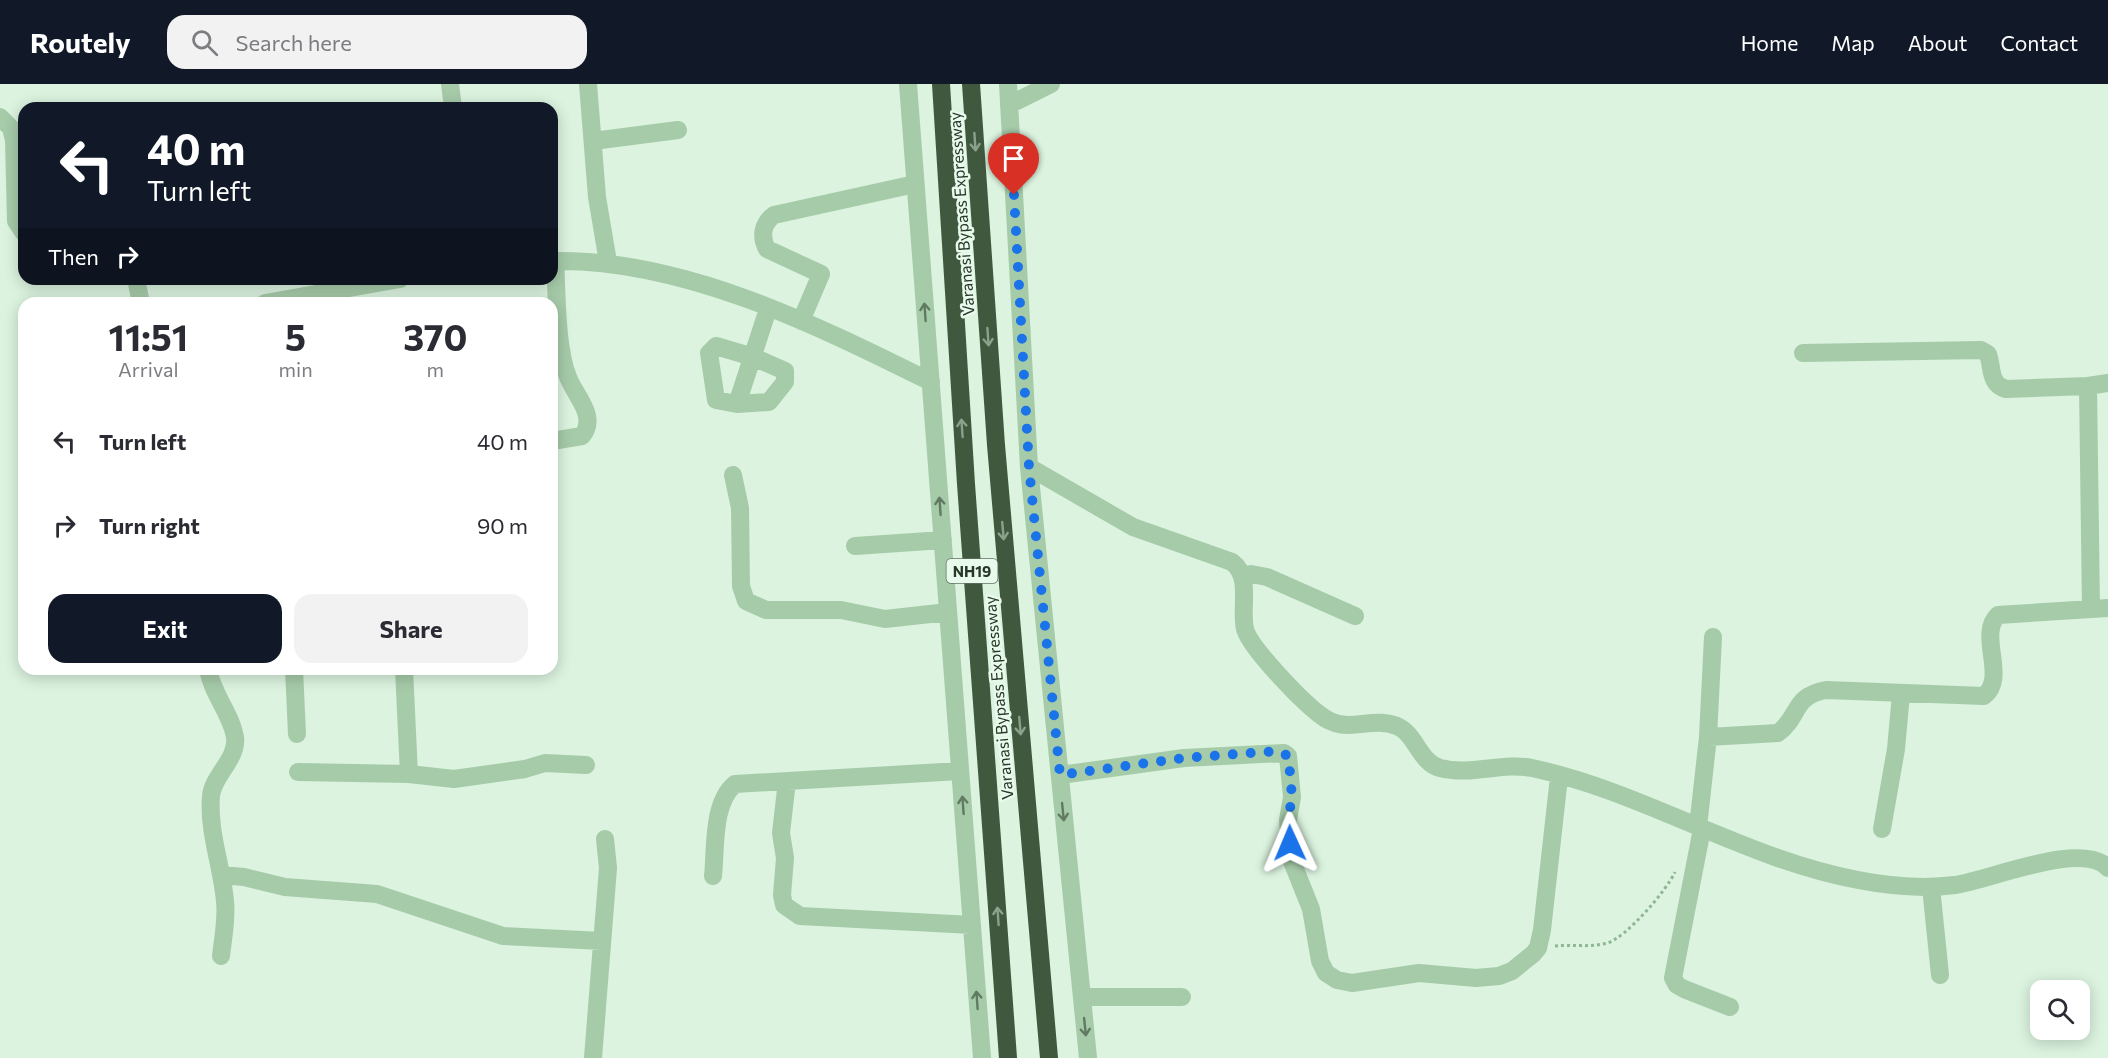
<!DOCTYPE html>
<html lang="en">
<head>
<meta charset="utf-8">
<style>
	:root { --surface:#fff; --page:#f2f2f3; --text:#2b2b33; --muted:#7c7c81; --accent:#111827 }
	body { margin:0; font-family:Commissioner,sans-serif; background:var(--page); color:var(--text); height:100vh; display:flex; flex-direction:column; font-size:22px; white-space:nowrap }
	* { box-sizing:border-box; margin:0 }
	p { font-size:20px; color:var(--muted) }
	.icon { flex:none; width:33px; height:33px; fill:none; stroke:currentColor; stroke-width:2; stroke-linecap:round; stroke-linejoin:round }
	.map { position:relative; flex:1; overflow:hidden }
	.side { position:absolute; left:18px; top:213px; width:540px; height:378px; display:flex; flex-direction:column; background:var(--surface); border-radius:18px; box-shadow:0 3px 15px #0003 }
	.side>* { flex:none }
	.top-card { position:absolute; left:18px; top:18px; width:540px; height:183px; border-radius:18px; box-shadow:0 3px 15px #0003; background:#111827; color:#fff; overflow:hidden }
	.tools { position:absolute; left:2030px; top:896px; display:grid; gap:12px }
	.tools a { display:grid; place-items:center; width:60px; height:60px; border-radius:12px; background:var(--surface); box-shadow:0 3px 15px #0003; font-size:30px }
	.pin { position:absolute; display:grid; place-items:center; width:51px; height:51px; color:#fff; margin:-62px -26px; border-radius:50% 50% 50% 0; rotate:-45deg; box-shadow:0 0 6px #0007 }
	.pin .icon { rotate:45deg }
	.me { position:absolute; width:66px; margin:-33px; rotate:359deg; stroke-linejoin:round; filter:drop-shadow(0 0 4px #0008) }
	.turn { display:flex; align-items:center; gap:21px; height:126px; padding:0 30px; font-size:27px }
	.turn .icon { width:78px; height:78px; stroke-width:2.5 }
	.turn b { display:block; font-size:42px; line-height:51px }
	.then { display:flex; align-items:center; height:57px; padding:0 30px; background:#0003; gap:12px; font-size:22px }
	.eta { display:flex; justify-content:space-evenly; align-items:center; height:102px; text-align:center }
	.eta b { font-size:36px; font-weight:700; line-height:42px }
	.button { display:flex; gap:12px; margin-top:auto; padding:12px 30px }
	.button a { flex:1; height:69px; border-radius:18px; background:var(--accent); color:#fff; font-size:24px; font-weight:700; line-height:69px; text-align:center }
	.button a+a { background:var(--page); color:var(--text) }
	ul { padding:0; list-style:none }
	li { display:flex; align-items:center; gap:18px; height:84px; padding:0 30px }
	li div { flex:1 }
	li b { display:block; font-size:22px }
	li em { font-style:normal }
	header { display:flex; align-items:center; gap:36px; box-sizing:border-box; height:84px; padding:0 30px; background:var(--accent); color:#fff }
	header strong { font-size:28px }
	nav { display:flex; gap:33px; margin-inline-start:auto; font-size:21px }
	.search { width:420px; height:54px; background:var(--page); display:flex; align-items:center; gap:15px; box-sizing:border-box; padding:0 21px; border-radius:18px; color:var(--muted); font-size:22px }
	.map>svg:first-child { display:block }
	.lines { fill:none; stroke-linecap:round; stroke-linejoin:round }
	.path { stroke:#90b793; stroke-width:3; stroke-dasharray:3 3; stroke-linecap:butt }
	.minor { stroke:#a6cba9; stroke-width:18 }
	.highway { stroke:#3f583e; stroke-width:18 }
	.oneway { stroke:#8ba18c }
	.oneway2 { stroke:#617a62 }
	.route { stroke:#1a73e8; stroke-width:10; stroke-dasharray:0 18 }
	.labels { text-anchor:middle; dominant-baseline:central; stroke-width:5; stroke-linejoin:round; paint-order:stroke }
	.shield { fill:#e7faeb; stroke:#617262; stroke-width:1.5 }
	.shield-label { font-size:15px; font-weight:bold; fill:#283727 }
	.street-label { font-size:16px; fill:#283727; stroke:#e7faeb }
</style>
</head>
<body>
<header>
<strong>Routely</strong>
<div class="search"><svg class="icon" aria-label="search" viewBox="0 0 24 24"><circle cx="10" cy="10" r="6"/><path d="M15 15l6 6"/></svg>Search here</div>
<nav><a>Home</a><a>Map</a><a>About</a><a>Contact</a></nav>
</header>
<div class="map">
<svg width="2108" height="974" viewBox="0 0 2108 974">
	<rect width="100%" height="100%" fill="#dbf3df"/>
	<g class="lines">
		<path class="path" d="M1555,862C1572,860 1590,864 1607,859C1626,854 1667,806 1675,788"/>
		<path class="minor" d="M450,0L453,24
			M588,0L597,113L608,178
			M908,0L982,974
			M1008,0L1029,383L1088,974
			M1009,21L1051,0
			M0,33L11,44L14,56L16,137L24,149
			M593,57L678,46
			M552,177C682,174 816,241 931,298
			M136,195L141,219
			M265,219L400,195
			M801,237L821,190L767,165C760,152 763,139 774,131L915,100
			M716,262L753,273L785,287V298L769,318L737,320L716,316L709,269Z
			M1803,269L1981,266L1988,270C1993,285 1989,300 2006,305L2088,302
			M737,320L768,225
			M552,357L582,352C598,332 575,312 568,293C556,264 557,209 555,176
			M1029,383L1133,443L1232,478C1252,493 1240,524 1245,545C1250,564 1302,617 1319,630C1347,653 1368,631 1397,642C1416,650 1419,678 1440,684C1471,692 1502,678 1532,684C1644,708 1745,775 1858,796C1889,802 1924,805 1955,801C1990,796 2083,756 2108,784
			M733,391L740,424L741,502L746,517L766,526H841L885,535L948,528
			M855,462L943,456
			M1243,493L1251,490L1267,493L1355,532
			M2091,525L2088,302L2108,299
			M208,585C212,610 231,629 235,653C238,675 213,691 211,712C208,748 222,782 225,817C227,835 223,854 221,872
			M294,585L297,650
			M404,585L409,690
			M1708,653L1778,649C1800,633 1792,612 1826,606L1984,612C2008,593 1977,551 1998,531L2108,524
			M298,688L409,690L454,695L525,685L545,679L586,681
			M1060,691L1184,674L1284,669L1288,672L1292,713L1288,736L1291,775L1311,825L1320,877L1326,889L1337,896L1352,899L1419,889L1476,894L1499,892L1512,887L1533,870L1538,864L1542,846L1559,693
			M787,697L781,749L785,774L782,811L784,821L800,832L972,841
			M1698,743L1708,653L1713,553
			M1702,745L1673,894L1677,901L1684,905L1730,923
			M1882,745L1896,665L1901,610
			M221,791L244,793L285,803L377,810L503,852L602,857
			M713,792C716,764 712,719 735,700L960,687
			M1931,803L1940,891
			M1082,913H1182
			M593,974L608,784L605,755"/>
		<path class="highway" d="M941,0L966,400L1008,974
			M971,0L996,361L1049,974"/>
	</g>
	<defs><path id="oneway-shaft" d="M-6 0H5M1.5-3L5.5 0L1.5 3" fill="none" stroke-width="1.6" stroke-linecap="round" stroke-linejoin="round" transform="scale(1.5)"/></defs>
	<g class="oneway">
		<use href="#oneway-shaft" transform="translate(975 58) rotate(86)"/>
		<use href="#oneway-shaft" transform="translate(988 253) rotate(86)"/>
		<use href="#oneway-shaft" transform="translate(962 344) rotate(-94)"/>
		<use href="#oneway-shaft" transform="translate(1003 447) rotate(85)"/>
		<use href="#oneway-shaft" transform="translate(1020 642) rotate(85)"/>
		<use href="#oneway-shaft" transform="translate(998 832) rotate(-94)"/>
	</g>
	<g class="oneway2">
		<use href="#oneway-shaft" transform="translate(925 228) rotate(-94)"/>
		<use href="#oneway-shaft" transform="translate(940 422) rotate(-94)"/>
		<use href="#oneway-shaft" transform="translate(963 721) rotate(-94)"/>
		<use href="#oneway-shaft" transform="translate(1063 728) rotate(84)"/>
		<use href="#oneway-shaft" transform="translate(977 916) rotate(-94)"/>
		<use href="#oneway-shaft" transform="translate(1085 943) rotate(84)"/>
	</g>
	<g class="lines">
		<path class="route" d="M1014,111L1029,383L1060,691L1184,674L1278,667L1288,672L1289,678L1292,713L1288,736L1290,759"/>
	</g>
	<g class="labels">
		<rect class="shield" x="946.5" y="475" width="51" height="24" rx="4.5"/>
		<g class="shield-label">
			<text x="972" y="487">NH19</text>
		</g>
		<g class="street-label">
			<text transform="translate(961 130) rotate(-94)">Varanasi Bypass Expressway</text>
			<text transform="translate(998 614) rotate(-95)">Varanasi Bypass Expressway</text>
		</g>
	</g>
</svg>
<div class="tools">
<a><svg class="icon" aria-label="search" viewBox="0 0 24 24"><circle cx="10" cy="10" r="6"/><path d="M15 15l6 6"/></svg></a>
</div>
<div class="pin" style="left:1014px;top:111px;background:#d93025"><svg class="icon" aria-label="arrive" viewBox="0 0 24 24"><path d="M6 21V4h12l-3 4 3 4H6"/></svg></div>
<svg class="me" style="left:1290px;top:759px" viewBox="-20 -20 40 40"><path d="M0-17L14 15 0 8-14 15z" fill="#1a73e8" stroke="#fff" stroke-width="4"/></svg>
<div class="top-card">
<div class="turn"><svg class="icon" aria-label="left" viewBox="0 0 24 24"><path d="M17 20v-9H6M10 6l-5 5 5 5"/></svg><div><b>40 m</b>Turn left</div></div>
<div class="then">Then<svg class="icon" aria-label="right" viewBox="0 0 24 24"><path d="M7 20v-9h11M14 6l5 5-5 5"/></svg></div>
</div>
<section class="side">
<div class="eta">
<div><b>11:51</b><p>Arrival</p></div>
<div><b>5</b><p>min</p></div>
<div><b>370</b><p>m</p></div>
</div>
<ul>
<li><svg class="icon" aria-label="left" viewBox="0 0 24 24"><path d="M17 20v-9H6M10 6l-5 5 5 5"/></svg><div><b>Turn left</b></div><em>40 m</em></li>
<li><svg class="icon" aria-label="right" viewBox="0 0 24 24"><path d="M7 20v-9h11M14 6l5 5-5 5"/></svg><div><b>Turn right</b></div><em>90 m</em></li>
</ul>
<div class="button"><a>Exit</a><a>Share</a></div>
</section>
</div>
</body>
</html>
